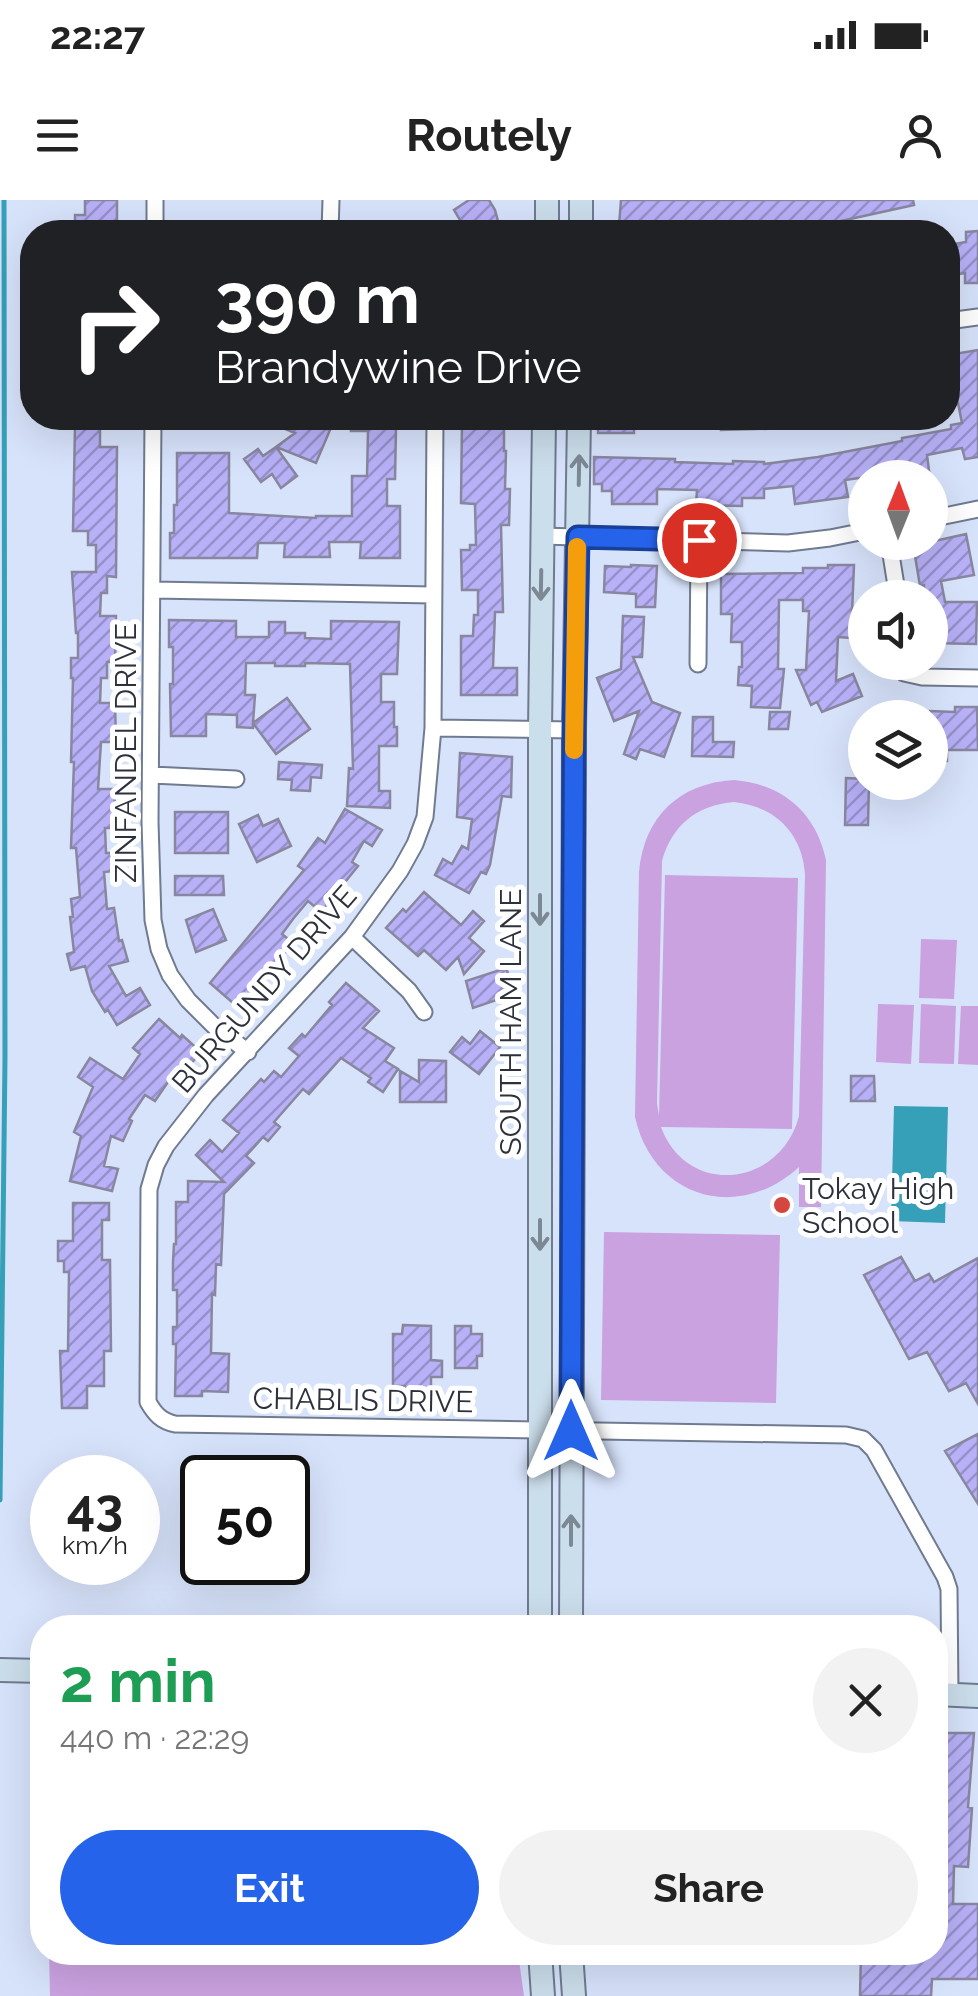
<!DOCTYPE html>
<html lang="en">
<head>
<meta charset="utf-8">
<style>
	:root { --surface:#fff; --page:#f2f2f2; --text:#222; --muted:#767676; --accent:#2563eb }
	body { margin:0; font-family:Raleway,sans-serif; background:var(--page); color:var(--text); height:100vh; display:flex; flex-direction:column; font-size:38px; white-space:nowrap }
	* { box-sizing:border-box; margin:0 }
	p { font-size:32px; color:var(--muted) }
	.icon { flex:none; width:55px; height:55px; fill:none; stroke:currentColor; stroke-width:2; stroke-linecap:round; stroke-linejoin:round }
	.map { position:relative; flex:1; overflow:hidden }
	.panel { position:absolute; left:30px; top:1415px; width:918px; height:350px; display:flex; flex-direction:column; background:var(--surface); border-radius:40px; box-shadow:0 10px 40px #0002 }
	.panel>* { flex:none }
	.top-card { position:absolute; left:20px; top:20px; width:940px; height:210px; border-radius:40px; box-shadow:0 10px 40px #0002; background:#202124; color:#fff; overflow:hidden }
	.needle { width:65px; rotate:1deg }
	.buttons { position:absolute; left:848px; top:260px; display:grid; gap:20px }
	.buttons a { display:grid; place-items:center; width:100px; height:100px; border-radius:50%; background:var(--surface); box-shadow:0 10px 40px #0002; font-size:50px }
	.speed { position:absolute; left:30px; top:1255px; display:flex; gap:20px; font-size:50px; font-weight:700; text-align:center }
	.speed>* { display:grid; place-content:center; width:130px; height:130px; border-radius:50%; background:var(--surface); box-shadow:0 10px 40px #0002; line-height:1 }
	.speed small { font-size:25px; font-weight:400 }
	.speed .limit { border:5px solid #111; border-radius:15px; background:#fff; color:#111 }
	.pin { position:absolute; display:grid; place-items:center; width:85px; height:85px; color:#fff; margin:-42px; border:5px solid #fff; border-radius:50%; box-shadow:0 2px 10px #0007 }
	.me { position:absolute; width:110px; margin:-55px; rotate:0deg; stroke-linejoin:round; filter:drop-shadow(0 0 8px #0008) }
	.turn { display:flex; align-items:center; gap:35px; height:210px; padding:0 30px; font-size:45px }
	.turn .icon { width:130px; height:130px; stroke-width:2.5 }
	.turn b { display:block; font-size:70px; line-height:85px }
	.round { display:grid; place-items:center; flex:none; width:105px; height:105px; border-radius:52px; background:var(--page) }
	.headline { display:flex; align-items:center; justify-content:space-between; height:170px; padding:0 30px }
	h1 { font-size:60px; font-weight:700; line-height:75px; color:#1e9e55 }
	.primary-button { display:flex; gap:20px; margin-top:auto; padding:20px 30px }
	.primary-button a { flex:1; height:115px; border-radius:60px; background:var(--accent); color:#fff; font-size:40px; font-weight:700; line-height:115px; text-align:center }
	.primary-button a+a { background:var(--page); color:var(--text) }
	.status { display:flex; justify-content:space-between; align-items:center; height:70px; padding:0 50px; background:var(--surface); direction:ltr }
	.status svg { height:28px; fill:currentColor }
	header { display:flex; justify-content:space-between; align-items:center; height:130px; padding:0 30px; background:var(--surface); font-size:45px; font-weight:700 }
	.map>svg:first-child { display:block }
	.park { fill:#caa2e0; fill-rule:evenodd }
	.water { fill:#35a0b7 }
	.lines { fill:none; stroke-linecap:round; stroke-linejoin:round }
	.stream { stroke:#35a0b7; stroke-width:5 }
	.building { fill:url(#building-hatch); stroke:#89879f; stroke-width:2.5 }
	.street-casing { stroke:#707b90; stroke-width:19 }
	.secondary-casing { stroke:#707b90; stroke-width:26 }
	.street { stroke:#fff; stroke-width:15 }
	.secondary { stroke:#cbdeeb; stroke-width:22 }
	.oneway { stroke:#7c8893 }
	.route-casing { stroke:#184099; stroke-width:25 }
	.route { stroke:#2563eb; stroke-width:18 }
	.slow { stroke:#f59e0b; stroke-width:18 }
	.poi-dot { fill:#d4463e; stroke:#fff; stroke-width:4 }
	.labels { text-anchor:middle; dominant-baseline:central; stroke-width:10; stroke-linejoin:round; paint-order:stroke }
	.street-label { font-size:30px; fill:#2d313b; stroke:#fff }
	.poi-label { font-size:30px; fill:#2d313b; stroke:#fff; text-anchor:start }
</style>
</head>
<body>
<div class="status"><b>22:27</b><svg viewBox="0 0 49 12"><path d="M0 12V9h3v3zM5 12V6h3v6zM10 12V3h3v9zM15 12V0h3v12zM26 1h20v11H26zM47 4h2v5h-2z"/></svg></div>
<header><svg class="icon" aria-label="menu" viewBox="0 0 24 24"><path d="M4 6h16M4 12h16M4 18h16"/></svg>Routely<svg class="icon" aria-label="person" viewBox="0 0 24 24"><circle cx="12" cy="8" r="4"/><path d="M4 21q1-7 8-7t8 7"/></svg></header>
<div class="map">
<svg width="978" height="1796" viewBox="0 0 978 1796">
	<defs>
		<pattern id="building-hatch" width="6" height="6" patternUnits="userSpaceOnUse" patternTransform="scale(2.5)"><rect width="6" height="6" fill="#b8b1f8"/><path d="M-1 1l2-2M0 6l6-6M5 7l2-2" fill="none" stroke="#9691ca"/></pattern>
	</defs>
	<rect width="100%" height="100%" fill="#d7e3fb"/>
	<path class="park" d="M734,580C783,584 816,613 826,660L821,1007H799V967C738,1023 653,998 635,917L639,672C644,617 679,583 734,580ZM734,602C775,606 803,634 805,675L799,916C781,987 687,998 661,927L792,929L798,678L665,675L659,916L657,903L662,661C672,625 697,605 734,602Z
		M921,739L957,740L954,799L919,798Z
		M878,804L914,805L911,864L876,862Z
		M921,804L956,806L954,864L919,863Z
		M961,806H978V865L958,864Z
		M604,1032L780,1035L776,1203L601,1200Z
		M49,1753H518L524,1796H50Z"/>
	<path class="water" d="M894,906L948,907L945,1023L891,1021Z"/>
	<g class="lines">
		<path class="stream" d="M0,1300L5,857L4,0"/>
	</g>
	<path class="building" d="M85,0H117V31L75,32V15H85Z
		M469,0H489L495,10L501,32H467L454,10Z
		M621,0H913L914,5L800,30L619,26Z
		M978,31V83H965V73L948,76V45L966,42V32Z
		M978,150V257L965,259L962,248L927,255L930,278H859L845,280L848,297L795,304L793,286L764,289V298H742V306L696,305L697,290L657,289V304H612V291H602V284H594V257L675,259V262L733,264V261L764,262V264L818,257L902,241V238L951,229V225L962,223L957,198L948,200V155Z
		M259,218H301L330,230L316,263L276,247L295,233Z
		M352,218H388L387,227L396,228L395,279H387V306H400V358H360L361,342H329L330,357H284L285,343H258L257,358H170V333H174V305H177V253H229V313L316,318V316H352V276H367L368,231H351Z
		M477,218H504V251H506L505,289H510L509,325H501L503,412H495L493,468H517V495H461V436H473L474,415H478V390H462L461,350H470V345H476L475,304L461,303L462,220H476Z
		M598,218H634V233H598Z
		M721,218H794V228L721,230Z
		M75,226H100V247H117L116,377L107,376V393H101L100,416H116L115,462H107V478H101L100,503H115L116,542H101L98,589H115L114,628H105L106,653H112L114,671L104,672L107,709L114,708L119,741L122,740L128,761L109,766L126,796L140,788L150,805L117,825L108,810L105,812L92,791L85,766L71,770L67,754L74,752L70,717H73L71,699L80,697L76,648H71L74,562H71L73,478H71V458H78V433H76L72,372H96V345H88V331H73Z
		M276,247L297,276L281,288L272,274L261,282L244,259L258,249L263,256Z
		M966,334L974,375L941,381L945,402H977L976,444L930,443V398H924V385L920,386L913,344L930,342Z
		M631,365L657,366L655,407H636V394L604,392L605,366L631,367Z
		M828,365H854L851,438L838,437L836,481L853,474L862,496L822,512L817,502L811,505L796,470H806L809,411H803V400H779L778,469H784L780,508L751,507L752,486L738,485L739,467H742V442H731L732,414H721V374L803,373V368H828Z
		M623,416L644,417L642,457H633L652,502L680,513L664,557L640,549L636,559L624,554L639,511L614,521L597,478L621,469Z
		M169,420L236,421V437H269V422H285V433H305V438L331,439V421L399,422L397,474H381V502H394V527H397V546H379V591H390V608L347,606L349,568L353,569L350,464L305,463V466H275V463H246L245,495H255L253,523L287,498L310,529L276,554L253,523V528L237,527V515L206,514V536H171L170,484H173V447H169Z
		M955,507H977L978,550H947V561H930V511L955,512Z
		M770,512H790L788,529H769Z
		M693,517H713V542H734L733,557L692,556Z
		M460,553L512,557L511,597L502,596L490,665L486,674L481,672L469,693L435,675L443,659L452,664L462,646L468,649L472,619L457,617Z
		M279,562L322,565L321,578L311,577L310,591L291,590L292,580L278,579Z
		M846,578L865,579V582H869L868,625H845Z
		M345,609L382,630L372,646L364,641L352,662L358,666L321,712L308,701L293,719L282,734L293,743L273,768L274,769L240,809L210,783L304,670L298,666L318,638L325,643Z
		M175,612H228V653H175Z
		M258,615L263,626L278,619L291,646L257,662L239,624Z
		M175,676H223L224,695H175Z
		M424,692L461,725L473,711L484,721L469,738L484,751L464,774L458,757L446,770L424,750L418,756L386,728L403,709L406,712Z
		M213,709L226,740L196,752L186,720Z
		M506,768L512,784L508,785L511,795L473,808L466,781Z
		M346,783L379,811L363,828L394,848L385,861L398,869L383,892L368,882L371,878L341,858L309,894L303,889L274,922L280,927L268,941L263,937L246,956L254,963L224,994L221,1065L216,1064L215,1095L212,1094L211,1153L229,1154L228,1192L202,1191V1196H175L176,1144H173V1127H177V1090H173V1062L174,1044H176V1002H188V981L224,982L196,955L210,940L222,952L239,933L223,920L261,879L264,882L274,871L281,877L299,856L289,848L302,834L305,837L332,805L329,802Z
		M159,819L180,838L182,835L201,852L174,883L170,879L155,901L145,895L129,919L132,921L123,941L111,936L104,966L118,969L112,991L70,981L81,936L74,932L93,887L78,877L90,858L123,879L140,854L133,848Z
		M480,831L500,847L479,874L450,852L462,837L470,844Z
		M419,860L446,861V902H400V871L419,882Z
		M851,876H874L875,901H851Z
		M73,1003H109V1020H102V1060H110L111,1151H104V1186H87V1208H62L60,1151H68L69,1072H64V1061H58V1041H73Z
		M901,1057L915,1081L929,1074L934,1082L978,1058V1204L966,1183L949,1191L927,1152L909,1159L864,1075Z
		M403,1125L431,1126V1160L442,1161V1177H431V1194H405V1186H393V1134H402Z
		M455,1126H471V1134H482V1156H477V1168H455Z
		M978,1234V1304L945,1251Z
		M935,1533H974L968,1607L972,1608L968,1667L954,1666L953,1704H978V1779H932L931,1796H860L861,1753H935Z"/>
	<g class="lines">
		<defs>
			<path id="street" d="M155,32H364
				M155,32V0
				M330,32L331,0
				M948,121L978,117
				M153,218L150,622L153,720L159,749L170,775L188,800L214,826L248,852
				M435,218L433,528L425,617L415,644L400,671L352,737L206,895L166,946L156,965L149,989L148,1202C155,1214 161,1221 175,1224L846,1235L863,1239L874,1250L945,1377L949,1389L950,1495
				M930,319L978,309
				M541,336L788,343L830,338L865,331
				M889,342L898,398
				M152,390L433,395
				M897,462L904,473L922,477L978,478
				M698,464L699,340
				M433,528L574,530
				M152,575L236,579
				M352,737L409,791L424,812"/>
			<path id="secondary" d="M547,32V0
				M581,32V0
				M540,1428V530L544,218
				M571,1428L574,530L579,218
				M0,1470L42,1471
				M935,1494L978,1496
				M540,1752L543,1796
				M571,1752L574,1796"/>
		</defs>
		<use href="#street" class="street-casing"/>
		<use href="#secondary" class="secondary-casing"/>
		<use href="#street" class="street"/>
		<use href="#secondary" class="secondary"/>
	</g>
	<defs><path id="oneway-shaft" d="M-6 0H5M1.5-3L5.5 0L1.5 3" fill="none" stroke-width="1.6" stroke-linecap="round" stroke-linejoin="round" transform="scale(2.5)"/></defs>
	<g class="oneway">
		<use href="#oneway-shaft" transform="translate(579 270) rotate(-89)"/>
		<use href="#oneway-shaft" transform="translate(541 385) rotate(91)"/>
		<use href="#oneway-shaft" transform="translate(540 710) rotate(90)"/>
		<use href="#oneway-shaft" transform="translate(540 1035) rotate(90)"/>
		<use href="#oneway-shaft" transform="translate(571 1330) rotate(-90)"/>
	</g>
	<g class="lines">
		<defs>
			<path id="route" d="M571,1231L574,530L578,337L699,340"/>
		</defs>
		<use href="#route" class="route-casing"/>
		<use href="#route" class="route"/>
		<path class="slow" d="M574,550L577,347"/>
	</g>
	<circle class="poi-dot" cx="782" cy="1005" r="10"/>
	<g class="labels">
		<g class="street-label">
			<text transform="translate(125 553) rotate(-90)">ZINFANDEL DRIVE</text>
			<text transform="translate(264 789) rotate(-49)">BURGUNDY DRIVE</text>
			<text transform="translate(510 822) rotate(-90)">SOUTH HAM LANE</text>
			<text transform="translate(363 1200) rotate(1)">CHABLIS DRIVE</text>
		</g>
		<g class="poi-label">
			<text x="802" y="988">Tokay High<tspan x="802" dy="34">School</tspan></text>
		</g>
	</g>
</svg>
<div class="buttons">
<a><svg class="needle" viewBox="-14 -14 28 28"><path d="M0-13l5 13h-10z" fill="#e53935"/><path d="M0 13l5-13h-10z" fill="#767676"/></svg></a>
<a><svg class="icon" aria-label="sound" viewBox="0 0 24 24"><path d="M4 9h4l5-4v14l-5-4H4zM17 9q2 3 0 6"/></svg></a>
<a><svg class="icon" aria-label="layers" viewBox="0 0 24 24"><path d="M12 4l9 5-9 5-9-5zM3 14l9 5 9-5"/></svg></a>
</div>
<div class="speed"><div>43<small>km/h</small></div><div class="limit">50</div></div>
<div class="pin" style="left:699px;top:340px;background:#d93025"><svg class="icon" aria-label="arrive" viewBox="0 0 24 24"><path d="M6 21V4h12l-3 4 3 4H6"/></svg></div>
<svg class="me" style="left:571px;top:1231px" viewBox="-20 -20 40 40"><path d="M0-17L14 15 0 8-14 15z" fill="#2563eb" stroke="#fff" stroke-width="4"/></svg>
<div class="top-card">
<div class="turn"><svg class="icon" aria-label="right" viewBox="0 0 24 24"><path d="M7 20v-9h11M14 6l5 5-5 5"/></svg><div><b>390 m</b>Brandywine Drive</div></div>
</div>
<section class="panel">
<div class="headline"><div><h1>2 min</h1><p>440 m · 22:29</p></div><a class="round"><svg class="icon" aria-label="close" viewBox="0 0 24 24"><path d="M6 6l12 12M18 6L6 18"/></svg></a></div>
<div class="primary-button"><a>Exit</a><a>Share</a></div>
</section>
</div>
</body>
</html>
